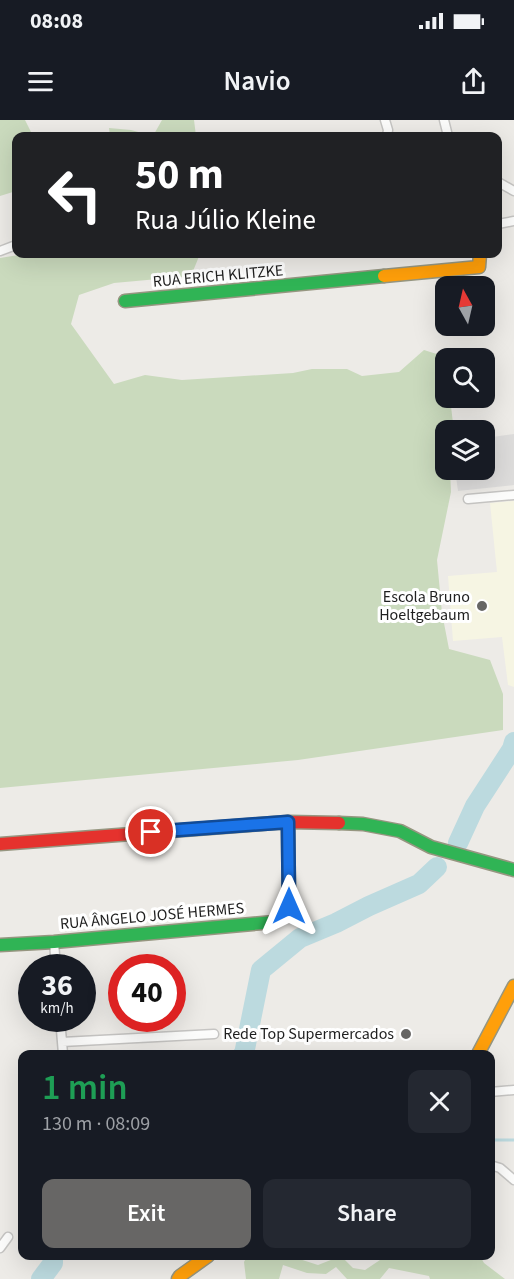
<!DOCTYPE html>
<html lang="en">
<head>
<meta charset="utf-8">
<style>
	:root { --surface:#171b24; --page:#242831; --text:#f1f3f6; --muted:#9ea1a6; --accent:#676665 }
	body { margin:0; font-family:"Source Sans 3",sans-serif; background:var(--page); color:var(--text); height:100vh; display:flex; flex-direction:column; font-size:22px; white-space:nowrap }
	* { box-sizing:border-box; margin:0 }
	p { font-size:20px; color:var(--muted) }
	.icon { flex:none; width:33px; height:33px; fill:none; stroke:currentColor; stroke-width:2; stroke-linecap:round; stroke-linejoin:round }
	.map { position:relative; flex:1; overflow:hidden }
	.drawer { position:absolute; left:18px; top:930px; width:477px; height:210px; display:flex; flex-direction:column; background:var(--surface); border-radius:12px; box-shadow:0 6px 24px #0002 }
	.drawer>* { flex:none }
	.hud { position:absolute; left:12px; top:12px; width:490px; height:126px; border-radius:12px; box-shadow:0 6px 24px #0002; background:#202124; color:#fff; overflow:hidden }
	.needle { width:39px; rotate:352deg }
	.tools { position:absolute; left:435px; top:156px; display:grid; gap:12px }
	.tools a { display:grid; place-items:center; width:60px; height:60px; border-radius:12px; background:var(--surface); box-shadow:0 6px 24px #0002; font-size:30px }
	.speed { position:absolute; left:18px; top:834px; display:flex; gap:12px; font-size:30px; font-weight:700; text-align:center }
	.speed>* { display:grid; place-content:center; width:78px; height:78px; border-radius:50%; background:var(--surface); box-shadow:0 6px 24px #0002; line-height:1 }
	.speed small { font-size:15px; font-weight:400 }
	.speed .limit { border:9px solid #d22; background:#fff; color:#111 }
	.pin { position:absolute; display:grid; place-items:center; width:51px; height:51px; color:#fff; margin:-26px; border:3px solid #fff; border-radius:50%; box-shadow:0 2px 6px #0007 }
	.me { position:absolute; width:66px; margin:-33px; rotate:0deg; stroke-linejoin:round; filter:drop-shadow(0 0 4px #0008) }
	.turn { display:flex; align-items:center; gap:21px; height:126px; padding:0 24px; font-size:27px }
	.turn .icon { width:78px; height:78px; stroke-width:2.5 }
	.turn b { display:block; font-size:42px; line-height:51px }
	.round { display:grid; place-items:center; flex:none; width:63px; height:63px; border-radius:12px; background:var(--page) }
	.head { display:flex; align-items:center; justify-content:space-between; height:102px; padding:0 24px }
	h1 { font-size:36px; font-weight:600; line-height:45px; color:#1e9e55 }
	.cta { display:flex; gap:12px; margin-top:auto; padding:12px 24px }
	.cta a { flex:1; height:69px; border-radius:12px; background:var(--accent); color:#fff; font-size:24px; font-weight:600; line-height:69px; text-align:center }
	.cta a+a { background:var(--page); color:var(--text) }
	.status { display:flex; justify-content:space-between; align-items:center; height:42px; padding:0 30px; background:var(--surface); direction:ltr }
	.status svg { height:16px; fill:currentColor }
	header { display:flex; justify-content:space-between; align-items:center; height:78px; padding:0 24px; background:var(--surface); font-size:27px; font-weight:600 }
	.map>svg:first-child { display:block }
	.education { fill:#f6f5e3 }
	.forest { fill:#cadabd }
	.parking { fill:#dddcdb }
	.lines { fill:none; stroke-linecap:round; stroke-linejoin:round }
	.stream { stroke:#bcdadf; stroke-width:3 }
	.river { stroke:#bcdadf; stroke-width:20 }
	.street-casing { stroke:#c6c5c3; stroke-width:11 }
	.fast-casing { stroke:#969680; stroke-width:15 }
	.slow-casing { stroke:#969680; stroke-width:15 }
	.jam-casing { stroke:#969680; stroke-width:15 }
	.street { stroke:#fcfcfb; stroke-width:8 }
	.fast { stroke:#30b455; stroke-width:12 }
	.slow { stroke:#ff9f0a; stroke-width:12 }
	.jam { stroke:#e5322d; stroke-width:12 }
	.route-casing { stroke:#114b97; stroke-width:15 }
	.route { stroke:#1a73e8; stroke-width:10 }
	.poi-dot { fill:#676665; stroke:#fff; stroke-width:2 }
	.labels { text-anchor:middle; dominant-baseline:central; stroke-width:6; stroke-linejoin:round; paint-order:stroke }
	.street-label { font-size:16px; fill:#1f1f1f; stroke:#fff }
	.poi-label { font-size:16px; fill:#1f1f1f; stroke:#fff; text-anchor:end }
</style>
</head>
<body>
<div class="status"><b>08:08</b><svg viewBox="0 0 49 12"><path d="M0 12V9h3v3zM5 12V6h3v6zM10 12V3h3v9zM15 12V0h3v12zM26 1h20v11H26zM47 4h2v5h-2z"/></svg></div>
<header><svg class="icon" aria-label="menu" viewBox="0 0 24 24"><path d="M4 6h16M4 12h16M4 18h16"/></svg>Navio<svg class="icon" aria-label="share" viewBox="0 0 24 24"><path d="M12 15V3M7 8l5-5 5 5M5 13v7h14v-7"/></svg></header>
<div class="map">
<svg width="514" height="1159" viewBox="0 0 514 1159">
	<rect width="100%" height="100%" fill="#edebe7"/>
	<path class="education" d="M514,381V567L508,565L502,517L453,521L448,456L497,452L490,383Z"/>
	<path class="forest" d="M0,0H25L33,16H16V71L0,76Z
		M162,0H194L196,16H110L109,8L131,10L153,16Z
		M25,134H200L191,156L114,163L79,175L71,204L114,264L145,255L182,260L293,253L312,249H347L362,256L399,252L424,230L446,237V278H450L453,303L450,305V310H446V350H450L451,372L437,440L442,493L449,529L490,540L503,574V610L298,640L0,668V138Z
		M247,1136H290L318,1145L341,1136L353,1148L365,1150L386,1136H480L484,1143L505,1159H430L429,1156L389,1148L380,1159H347L336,1147L326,1154L307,1153L283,1145L279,1159H246L244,1142Z"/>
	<path class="parking" d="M514,314V365L458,371L455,350H484L485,336L487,335L485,318Z"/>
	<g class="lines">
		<path class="stream" d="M244,934H259
			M490,1020H514"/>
		<path class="river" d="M458,723L475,686L512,629L514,622
			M243,934H244L261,850L300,818L336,803L369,786L419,764L437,747
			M41,1159L53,1143V1136"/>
		<defs>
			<path id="street" d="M385,0L388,10L387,16
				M444,0L448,16
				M498,62L514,71
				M498,104L514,101
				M0,131L16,125
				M468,379L514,375
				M54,822L56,848
				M60,898L63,934
				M62,922L214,914
				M490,972L514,970
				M490,1045L500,1048L514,1060
				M0,1128L8,1117"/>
			<path id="fast" d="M125,181L384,156
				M339,703L363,704L400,711L431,727L514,750
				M0,825L54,822L274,802L285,794L289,786L288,702"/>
			<path id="slow" d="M384,156L479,147L480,134
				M478,934L514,866
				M178,1159L180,1156L208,1136"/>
			<path id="jam" d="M0,724L288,702L339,703"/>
		</defs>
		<use href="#street" class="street-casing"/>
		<use href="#fast" class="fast-casing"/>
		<use href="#slow" class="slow-casing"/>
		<use href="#jam" class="jam-casing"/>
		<use href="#street" class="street"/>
		<use href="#fast" class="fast"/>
		<use href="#slow" class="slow"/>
		<use href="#jam" class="jam"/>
	</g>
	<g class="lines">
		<defs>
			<path id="route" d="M151,712L288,702L289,786"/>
		</defs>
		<use href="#route" class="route-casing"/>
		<use href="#route" class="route"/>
	</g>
	<g class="poi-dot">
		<circle cx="482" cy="486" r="6"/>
		<circle cx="406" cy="914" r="6"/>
	</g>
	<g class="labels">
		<g class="street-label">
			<text transform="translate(218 156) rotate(-5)">RUA ERICH KLITZKE</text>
			<text transform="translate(152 796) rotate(-5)">RUA ÂNGELO JOSÉ HERMES</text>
		</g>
		<g class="poi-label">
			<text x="470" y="477">Escola Bruno<tspan x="470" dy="18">Hoeltgebaum</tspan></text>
			<text x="394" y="914">Rede Top Supermercados</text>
		</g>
	</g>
</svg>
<div class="tools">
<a><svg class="needle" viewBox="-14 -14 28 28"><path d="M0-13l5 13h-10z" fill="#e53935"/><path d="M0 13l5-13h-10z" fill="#9ea1a6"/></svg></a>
<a><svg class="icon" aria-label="search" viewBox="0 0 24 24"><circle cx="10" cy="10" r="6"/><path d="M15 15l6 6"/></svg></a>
<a><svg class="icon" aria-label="layers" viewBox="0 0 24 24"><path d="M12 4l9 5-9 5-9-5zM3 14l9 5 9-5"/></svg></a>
</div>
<div class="speed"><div>36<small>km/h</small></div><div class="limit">40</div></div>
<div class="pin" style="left:151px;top:712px;background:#d93025"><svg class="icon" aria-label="arrive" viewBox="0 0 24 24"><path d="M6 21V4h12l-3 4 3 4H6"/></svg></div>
<svg class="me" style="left:289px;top:786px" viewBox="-20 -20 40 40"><path d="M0-17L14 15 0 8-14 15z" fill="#1a73e8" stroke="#fff" stroke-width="4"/></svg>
<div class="hud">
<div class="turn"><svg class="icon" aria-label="left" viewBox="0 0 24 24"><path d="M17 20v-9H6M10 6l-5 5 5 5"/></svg><div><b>50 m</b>Rua Júlio Kleine</div></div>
</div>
<section class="drawer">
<div class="head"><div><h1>1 min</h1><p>130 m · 08:09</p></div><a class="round"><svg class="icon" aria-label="close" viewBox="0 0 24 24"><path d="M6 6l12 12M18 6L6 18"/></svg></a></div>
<div class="cta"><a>Exit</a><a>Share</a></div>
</section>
</div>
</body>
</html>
